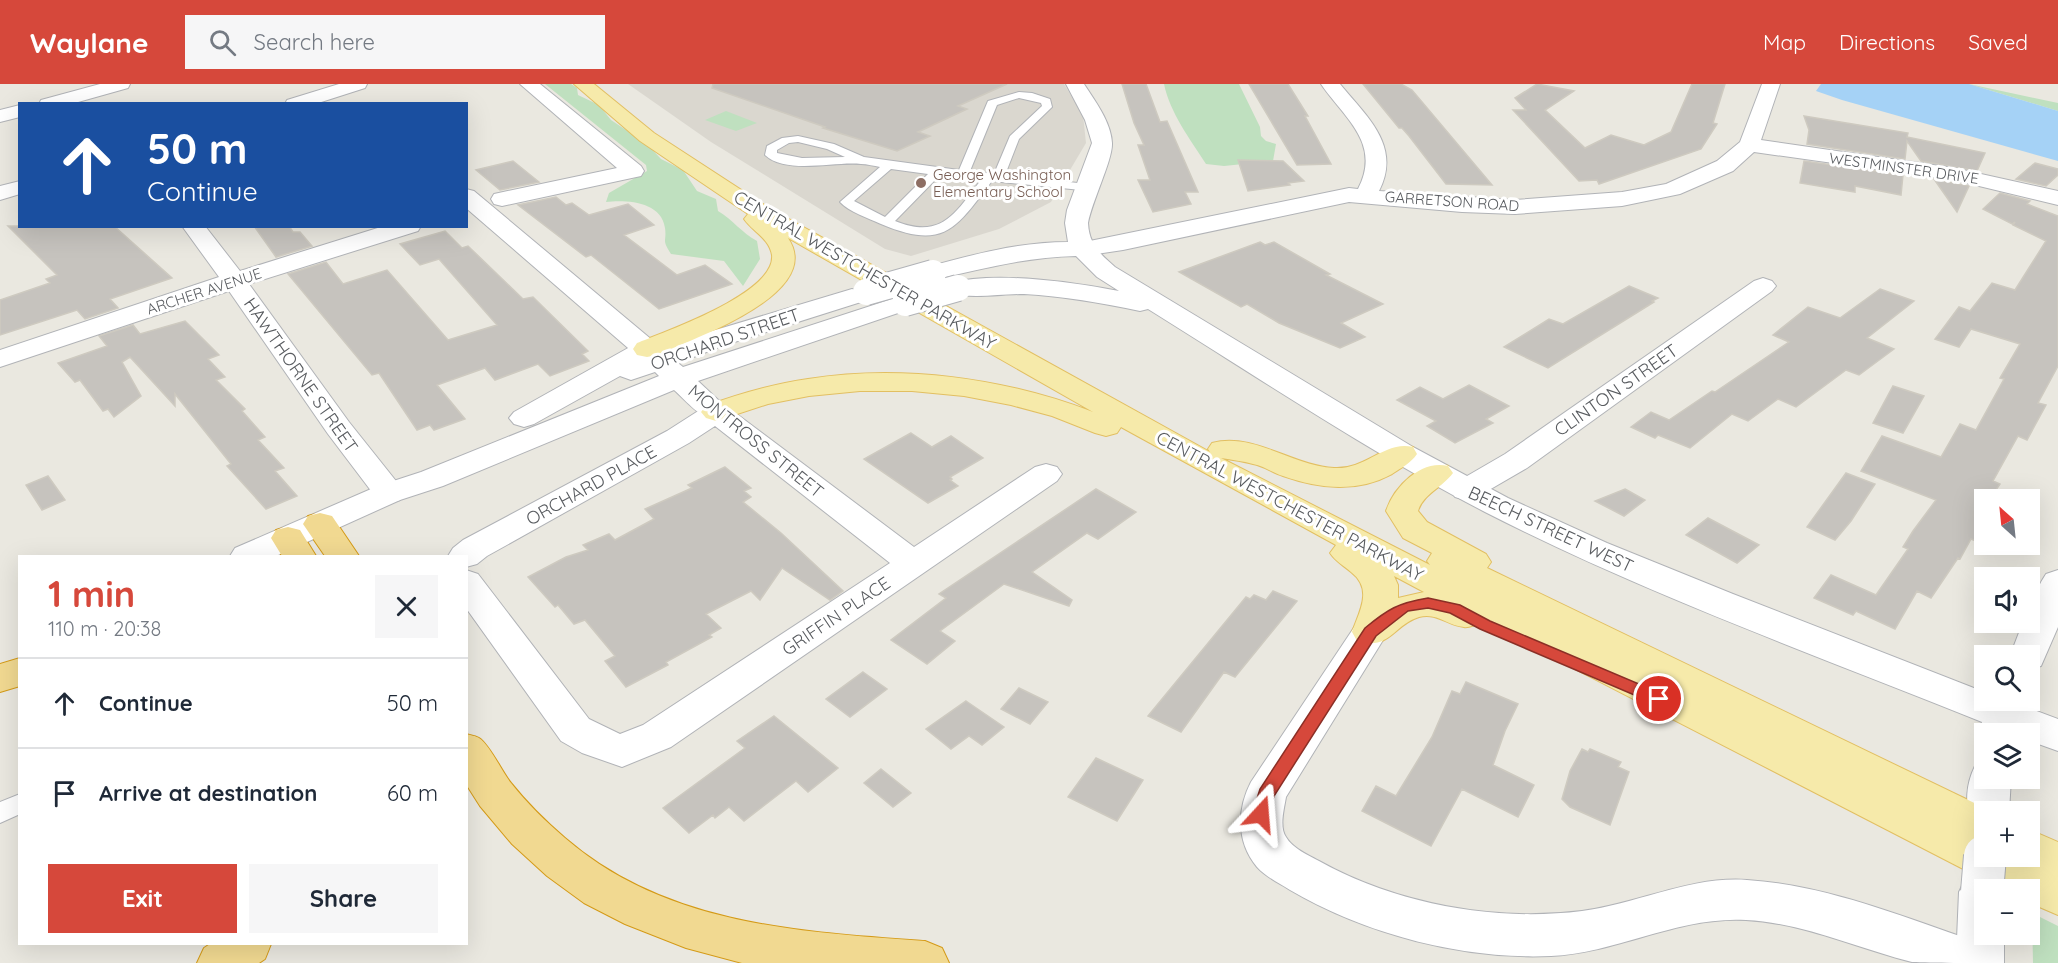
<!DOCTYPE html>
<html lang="en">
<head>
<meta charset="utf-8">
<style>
	:root { --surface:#fff; --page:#f6f6f7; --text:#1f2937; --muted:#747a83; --line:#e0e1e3; --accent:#d6483b }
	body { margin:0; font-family:Quicksand,sans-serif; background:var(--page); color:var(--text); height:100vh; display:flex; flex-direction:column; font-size:22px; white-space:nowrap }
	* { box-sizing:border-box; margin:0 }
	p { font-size:20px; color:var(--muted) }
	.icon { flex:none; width:33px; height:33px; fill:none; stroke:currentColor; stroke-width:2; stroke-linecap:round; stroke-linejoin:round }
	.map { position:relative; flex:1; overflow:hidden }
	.details { position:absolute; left:18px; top:471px; width:450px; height:390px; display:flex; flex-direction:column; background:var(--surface); border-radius:0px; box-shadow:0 6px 24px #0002 }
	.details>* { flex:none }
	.hud { position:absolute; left:18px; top:18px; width:450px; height:126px; border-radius:0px; box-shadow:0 6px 24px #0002; background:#1a4fa0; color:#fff; overflow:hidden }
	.needle { width:39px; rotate:333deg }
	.tools { position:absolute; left:1974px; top:405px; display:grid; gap:12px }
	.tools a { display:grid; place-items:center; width:66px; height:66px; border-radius:0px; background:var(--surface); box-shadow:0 6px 24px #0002; font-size:30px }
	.pin { position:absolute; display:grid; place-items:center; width:51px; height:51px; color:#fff; margin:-26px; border:3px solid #fff; border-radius:50%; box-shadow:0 2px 6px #0007 }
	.me { position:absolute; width:66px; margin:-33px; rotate:19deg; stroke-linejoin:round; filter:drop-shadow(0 0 4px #0008) }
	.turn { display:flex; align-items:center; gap:21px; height:126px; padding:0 30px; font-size:27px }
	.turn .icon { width:78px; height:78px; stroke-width:2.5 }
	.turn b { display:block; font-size:42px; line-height:51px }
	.round { display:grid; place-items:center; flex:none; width:63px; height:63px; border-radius:0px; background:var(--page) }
	.overview { display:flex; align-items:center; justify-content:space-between; height:102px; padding:0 30px }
	h1 { font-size:36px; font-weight:700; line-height:45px; color:var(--accent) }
	.cta { display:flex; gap:12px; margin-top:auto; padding:12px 30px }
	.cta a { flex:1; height:69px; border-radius:0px; background:var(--accent); color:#fff; font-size:24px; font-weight:700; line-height:69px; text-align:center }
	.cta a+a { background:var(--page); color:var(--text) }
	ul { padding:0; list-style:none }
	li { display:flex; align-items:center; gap:18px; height:90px; padding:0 30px; border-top:2px solid var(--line) }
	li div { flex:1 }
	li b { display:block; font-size:22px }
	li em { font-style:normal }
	header { display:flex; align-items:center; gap:36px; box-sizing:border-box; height:84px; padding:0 30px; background:var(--accent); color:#fff }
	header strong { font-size:28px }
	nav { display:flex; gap:33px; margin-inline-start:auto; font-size:21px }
	.search { width:420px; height:54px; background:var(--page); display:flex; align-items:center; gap:15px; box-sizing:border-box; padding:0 21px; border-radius:0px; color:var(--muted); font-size:22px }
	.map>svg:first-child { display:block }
	.education { fill:#dad7cf }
	.green { fill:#bfe0bf }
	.water { fill:#a5d2f6 }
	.building { fill:#c6c3be; stroke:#cecac0; stroke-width:1.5 }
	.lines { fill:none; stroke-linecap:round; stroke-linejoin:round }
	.service-casing { stroke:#b1b3b7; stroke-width:2 }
	.minor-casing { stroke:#b1b3b7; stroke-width:2 }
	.tertiary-casing { stroke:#b1b3b7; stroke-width:2 }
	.primary-casing { stroke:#e2bf62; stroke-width:2 }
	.motorway-casing { stroke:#d49a17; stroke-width:2 }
	.service { fill:#fff; fill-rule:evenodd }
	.minor { fill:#fff; fill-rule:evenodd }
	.tertiary { fill:#fff; fill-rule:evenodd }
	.primary { fill:#f6eaaa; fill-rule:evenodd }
	.motorway { fill:#f1d991; fill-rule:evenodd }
	.tertiary-bridge-far1-casing { stroke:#b1b3b7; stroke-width:28; stroke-linecap:butt }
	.tertiary-bridge-casing { stroke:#b1b3b7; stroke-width:44; stroke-linecap:butt }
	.tertiary-bridge-far1 { stroke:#fff; stroke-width:26 }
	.tertiary-bridge { stroke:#fff; stroke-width:42 }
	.route { fill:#d6483b; stroke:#8b2f26; stroke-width:1.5 }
	.education-dot { fill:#8d6e63; stroke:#fff; stroke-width:2 }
	.labels { text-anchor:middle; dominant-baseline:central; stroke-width:6; stroke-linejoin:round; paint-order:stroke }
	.far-street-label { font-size:15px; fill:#595c60; stroke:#fff }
	.far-education-label { font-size:15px; fill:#785e54; stroke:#fff; text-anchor:start }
	.street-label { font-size:18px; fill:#595c60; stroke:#fff }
</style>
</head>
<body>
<header>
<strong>Waylane</strong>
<div class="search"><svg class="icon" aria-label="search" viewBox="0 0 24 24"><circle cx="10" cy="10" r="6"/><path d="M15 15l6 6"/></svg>Search here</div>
<nav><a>Map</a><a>Directions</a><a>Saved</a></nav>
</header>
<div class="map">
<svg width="2058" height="879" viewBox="0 0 2058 879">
	<rect width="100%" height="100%" fill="#eae8e0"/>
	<path class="education" d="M628,0H1064L1083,31L1086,59L1051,118L999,145L911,172L885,165L711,58Z"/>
	<path class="green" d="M545,0H571L577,4L578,11L599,21L611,36L647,60L661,75L683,86L697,107L716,115L718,127C733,136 742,149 757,157L760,175L743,202L724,177L671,170C661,154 667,159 665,144C661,117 626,116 606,118L609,109L647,87L646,81Z
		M1164,0H1239L1260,43L1261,52L1266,57L1276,60L1273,77L1224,82L1206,80C1190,55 1170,29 1164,0Z
		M1969,0L2058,19V27Z
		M726,27L757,39L736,47L705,36Z
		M2032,829L2058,842V879H2033Z"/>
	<path class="water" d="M1821,0H1969L2058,27V77L1842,16L1816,7Z"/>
	<path class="building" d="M713,0H1007L958,22L967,25L918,48L930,52L897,67L823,44L825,43L712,4Z
		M1122,0H1146L1160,38L1167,37L1198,108H1185L1191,120L1153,128L1138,96H1150L1138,61H1144L1134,39Z
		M1249,0H1288L1308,32H1305L1331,80L1297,81Z
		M1363,0H1401L1412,6L1492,101L1446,100L1409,52L1402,44H1399Z
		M1537,0L1574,7L1545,26L1585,64L1611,51L1644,61L1671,48L1692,0H1725L1713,39L1717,40L1701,65L1599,100L1597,96L1579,97L1513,26H1526L1515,14Z
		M1804,32L1908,49L1907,53L1985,69L1977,87L1921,77L1907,57L1905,75L1807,60L1809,46Z
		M1238,76L1283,77L1304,97L1288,99L1290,101L1248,107Z
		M513,77L539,98L500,106L476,86Z
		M1804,77L1903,91L1901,111L1855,102V108L1800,99Z
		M2035,79L2058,85V91L2046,102L2016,95Z
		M1934,95L1969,102L1957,128Z
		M2000,109L2030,117L2027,120L2058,132V282L2038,319L2046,321L2027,356L2018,352L1993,397L2000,400L1989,416H1984V446L1976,457L1971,455L1960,475L1958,474L1931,514L1917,507L1895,545L1856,527L1853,531L1814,514L1831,491L1876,511L1908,465L1903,463L1913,447L1936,416L1861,387L1882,352L1941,373L1960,340L1976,346L2004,295L2000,294L2020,260L1971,245L1959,263L1935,255L1959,223L1970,227L1992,199L2015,206L2046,157L2013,141L2015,138L2012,140L1983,125Z
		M556,113L566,121L572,119L589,131L628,120L654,141L624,151L677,191L705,181L732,200L659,225L591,171L586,173L518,121Z
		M8,142H114L172,194L110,215L118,224L85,235L77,226L0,251V216L50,199L46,195L57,191Z
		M254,142H289L293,148H300L312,162L276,173Z
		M445,147L462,164L468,162L523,215L533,213L588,267L582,270L589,277L550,292L538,280L495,296L485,284L437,301L465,335L434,346L430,341L417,346L379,289L372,291L288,190L326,178L343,200L387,186L448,256L497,241L439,175L420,181L400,160Z
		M1260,158L1265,161L1274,158L1330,190L1326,191L1383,220L1341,239L1365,253L1340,264L1279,239L1247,220L1241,223L1179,188Z
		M1629,202L1658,214L1652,217L1654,218L1548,284L1504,263L1549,235L1563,240Z
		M1880,205L1914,217L1867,254L1894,265L1859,291L1846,286L1796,323L1778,315L1748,337L1732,330L1690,364L1658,351L1655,354L1631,343L1651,328L1669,336L1712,307L1715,308L1789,258L1773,251L1808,223L1840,234Z
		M185,237L219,271L208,275L225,293L216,296L245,325L242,327L265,353L258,356L284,384L275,387L297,412L266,425L227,382L231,380L175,310V322L130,273L122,278L141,312L114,333L108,325L103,327L80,296L75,298L58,279L107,262L99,252L133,241L140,250Z
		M1469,301L1509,322L1486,335L1493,339L1455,359L1427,342L1436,337L1397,316L1420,303L1443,315Z
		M1893,302L1924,312L1903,349L1873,339Z
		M911,349L932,363L951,352L983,374L950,393L952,395L950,396L958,402L928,419L864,375Z
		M725,383L751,404L744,407L751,413L743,418L781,449L843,507L830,516L782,484L760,516L751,507L706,530L721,544L709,551L712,553L666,578L668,581L626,603L605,577L615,572L585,536L574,540L558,521L555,523L528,493L566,473L588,466L583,461L609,450L615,456L654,435L645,425L692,404L688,401Z
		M1846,389L1875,400L1851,437L1835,456L1807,443Z
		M48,392L65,416L42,426L26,401Z
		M1096,405L1136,428L1098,455L1087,449L1032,488L1072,516L1069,522L1004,500L940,547L955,557L927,580L891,556L946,514L939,510Z
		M1625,405L1645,416L1624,432L1595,417Z
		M1708,434L1759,461L1737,479L1686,451Z
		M1273,507L1297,517L1235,593L1224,588L1181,648L1148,632L1246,513L1250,515L1254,511L1266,516Z
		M863,588L887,605L850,633L826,615Z
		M1466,598L1518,620L1505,647L1493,681L1534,701L1518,733L1462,705L1431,762L1362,727L1376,702L1396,712L1432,653L1452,607L1460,610Z
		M1019,604L1048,618L1030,640L1001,625Z
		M966,617L1004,643L982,661L969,652L951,665L926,645Z
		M774,632L838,684L808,708L796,697L744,737L729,723L715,734L713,731L689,749L663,724L745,664L737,657Z
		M1582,665L1588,668L1590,665L1621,678L1618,683L1629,688L1610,741L1570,723L1562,715L1570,687Z
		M1096,674L1143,696L1117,737L1068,713Z
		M881,685L911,709L893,723L864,699Z"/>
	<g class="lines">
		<defs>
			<path id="service" d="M1019,8L1032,9L1050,15L1052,23L1019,55L1005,91L1087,100L1091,101V107L992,97C956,144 945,167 881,140C868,134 849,128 840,118L880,83C874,82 867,80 861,80C835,77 786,91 765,71L767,62L782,54L798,52L834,60L864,73L959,86L988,17ZM1019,14L1041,19L1042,22L1010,52L994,90L970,87L997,21ZM798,58L827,65L845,73L802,74L777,69V66L789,59ZM891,85L928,90L885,133L854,117ZM940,91L981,96C955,129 942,156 895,137Z
				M20,710V730L0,739V718Z"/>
			<path id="minor" d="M100,0H130L128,4L71,20H39L41,16Z
				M339,0H367L365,4L315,20H285L287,16Z
				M520,0H540L641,82L644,87L641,92L502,122L494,120L491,115L494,110L617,84Z
				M1321,0H1340C1367,33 1402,62 1379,107L1515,116L1622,108L1666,100L1717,77L1740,58L1762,0H1780L1761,56L1954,84L2058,107V121L1954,96L1754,68L1733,87L1680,110L1622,122L1515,130L1462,128L1349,118L1123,166L1083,172L1075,170L1071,165L1075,160L1349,104L1358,105C1382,59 1344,34 1321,0Z
				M20,21V33L0,38V26Z
				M20,97V110L0,116V102Z
				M466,105L474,107L670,271L674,277L670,283L660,285L650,283L466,124Z
				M182,142H205L240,187L384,142H421L418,147L249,200L349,338L400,402L405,409L400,416L389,419L378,416L328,350L229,207L0,283V266L219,193Z
				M1763,194L1772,197L1776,202L1772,207L1527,384L1477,413L1466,416L1455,413L1450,406L1455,399L1505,370L1754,197Z
				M716,319L726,322L914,463L1035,383L1046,380L1057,383L1062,390L1057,397L671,663L622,683L582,669L561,657L466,524V486L478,490L589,635L620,650L643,641L890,479L715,342L689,359L487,472L477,480L466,483V472H448L453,464L463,456L667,347L706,322Z
				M2058,486V543L2041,582L2030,585V572H2010L2023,538H2030C2030,521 2036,505 2046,490Z
				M1370,535L1383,539L1388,548L1286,713C1284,725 1279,743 1286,753C1292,764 1308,771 1319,777C1396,820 1495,838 1582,827C1638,820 1689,792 1747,796C1825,801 1901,832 1974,857L1991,864L1998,879C1976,879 1930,879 1912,878C1856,864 1804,839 1746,836C1679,832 1617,869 1551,872C1463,876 1365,850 1290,806C1279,799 1266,793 1257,783C1236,758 1237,725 1251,698L1357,539Z
				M1989,616H2028L2026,623L2058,635V667L2030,657V650H2011L1990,642L1984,631Z"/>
			<path id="tertiary" d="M1066,0H1084C1095,17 1111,38 1112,59C1113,75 1092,117 1088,139C1089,160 1099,169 1115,183L1413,363L1508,414L1607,459L1733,510L1984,608V616H2008L2018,620L2024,631L2018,650H1984V661L1978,650L1982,638C1816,571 1645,510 1485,428C1369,368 1259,294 1148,225L1140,227C1102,219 1063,212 1024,210C1000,210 972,215 949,209L945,204L949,199C997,187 1071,198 1119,207L1097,193L1076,172C1027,173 981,185 933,196L924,194L921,189L924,184C971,171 1019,158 1068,158L1065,139L1067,126L1092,59L1085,36Z
				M852,205L861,208L865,213L861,218L722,262L678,279L683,283L892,215L901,218L905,223L901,228L698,297L731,328L726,334C703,340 690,320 674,306L443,402L400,416L276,472H230L235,464L378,402L421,388L659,292L655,288L631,296L620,292L534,340L524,343L514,340L509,334L514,328L637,259L647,257L657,259L661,265L659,267L702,250Z
				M1984,679V694H2011L2009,728H1984V744L1973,740C1964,722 1966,700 1975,682Z
				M1982,788L1998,794L2003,806H1984V850H2004V879H1956L1959,808L1966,794Z"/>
			<path id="primary" d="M574,0H594L654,49L769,124L1210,368L1208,365L1212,359C1254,348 1293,382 1334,384C1366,386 1385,356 1413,363L1417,370C1411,379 1401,384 1392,390C1357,409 1320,405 1283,392C1273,389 1264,382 1253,380C1243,377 1232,376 1221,374L1430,481L1427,477L1432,469L1403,454L1386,427C1394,403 1421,375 1448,382L1453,389C1443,403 1423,410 1418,427L1427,438L1486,470L1491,478L1487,484L1993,728H1984V772H2030V746L2058,758V831L2030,819V806H2004L1480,536L1478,540C1474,541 1468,544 1464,543C1448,542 1437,528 1419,533C1393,541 1390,567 1357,557L1352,548C1360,526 1373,505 1351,488C1343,481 1336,478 1330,469L1336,461L1121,343L1117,349L1106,352L1095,349L1052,332L1011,321L964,312L912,307H860L809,312L768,320L716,337L706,334L701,328L706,322C739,310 773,300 808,295C901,280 1005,294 1093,328L788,154C826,210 692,255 657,271L647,273L637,271L633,265L637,259C666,247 776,209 772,171C769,154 753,148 744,135L748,130L640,57ZM1394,492L1424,508L1398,514V501Z"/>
			<path id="motorway" d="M320,429L332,432L359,472H325L303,440L308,432Z
				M288,443L300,446L316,472H282L271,454L276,446Z
				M20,574V602L0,608V580Z
				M466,650C470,651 476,652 479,654C490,661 502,688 511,699C527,719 545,737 565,754C665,841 799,848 925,857L942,864L949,879H742L686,864L625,840L584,819L547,792L512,760L480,722L466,700Z
				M210,860H271L265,875L259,879H197L204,864Z"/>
		</defs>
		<use href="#service" class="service-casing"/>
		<use href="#minor" class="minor-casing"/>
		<use href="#tertiary" class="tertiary-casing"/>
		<use href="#primary" class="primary-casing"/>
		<use href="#motorway" class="motorway-casing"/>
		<use href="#service" class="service"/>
		<use href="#minor" class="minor"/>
		<use href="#tertiary" class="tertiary"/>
		<use href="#primary" class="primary"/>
		<use href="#motorway" class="motorway"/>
		<defs>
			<path id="tertiary-bridge-far1" d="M866,208L933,189
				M905,219L958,204"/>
			<path id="tertiary-bridge" d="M1982,808L1985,772"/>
		</defs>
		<use href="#tertiary-bridge-far1" class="tertiary-bridge-far1-casing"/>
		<use href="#tertiary-bridge" class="tertiary-bridge-casing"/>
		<use href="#tertiary-bridge-far1" class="tertiary-bridge-far1"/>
		<use href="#tertiary-bridge" class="tertiary-bridge"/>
	</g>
	<path class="route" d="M1428,514L1460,521L1490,537L1665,611L1667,615L1665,619H1653L1480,545L1450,529L1428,524L1408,527L1376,552L1274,712L1267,735L1261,738L1255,735L1252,730L1260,705L1365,544C1388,525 1398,519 1428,514Z"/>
	<circle class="education-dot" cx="921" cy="99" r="6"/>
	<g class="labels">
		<g class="far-street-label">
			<text transform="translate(1904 84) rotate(8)">WESTMINSTER DRIVE</text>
			<text transform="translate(1452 117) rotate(4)">GARRETSON ROAD</text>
			<text transform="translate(204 207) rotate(-18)">ARCHER AVENUE</text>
		</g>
		<g class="far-education-label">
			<text x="933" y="90">George Washington<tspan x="933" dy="17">Elementary School</tspan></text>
		</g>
		<g class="street-label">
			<text transform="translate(865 186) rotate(30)">CENTRAL WESTCHESTER PARKWAY</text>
			<text transform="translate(725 255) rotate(-19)">ORCHARD STREET</text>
			<text transform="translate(301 291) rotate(55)">HAWTHORNE STREET</text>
			<text transform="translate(1616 306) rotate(-35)">CLINTON STREET</text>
			<text transform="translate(756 357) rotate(39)">MONTROSS STREET</text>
			<text transform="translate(591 401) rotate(-29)">ORCHARD PLACE</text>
			<text transform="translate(1290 422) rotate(28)">CENTRAL WESTCHESTER PARKWAY</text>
			<text transform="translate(1551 445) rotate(25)">BEECH STREET WEST</text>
			<text transform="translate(836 532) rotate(-34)">GRIFFIN PLACE</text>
		</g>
	</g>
</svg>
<div class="tools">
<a><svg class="needle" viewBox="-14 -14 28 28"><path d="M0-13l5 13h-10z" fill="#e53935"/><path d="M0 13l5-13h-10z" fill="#747a83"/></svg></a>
<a><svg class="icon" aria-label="sound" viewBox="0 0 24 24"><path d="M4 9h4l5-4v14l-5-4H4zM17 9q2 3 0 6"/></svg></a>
<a><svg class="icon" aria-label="search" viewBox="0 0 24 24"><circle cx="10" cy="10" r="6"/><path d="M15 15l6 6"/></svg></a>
<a><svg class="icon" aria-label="layers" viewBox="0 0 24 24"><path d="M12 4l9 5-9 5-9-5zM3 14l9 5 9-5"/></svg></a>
<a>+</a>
<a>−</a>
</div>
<div class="pin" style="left:1659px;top:615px;background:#d93025"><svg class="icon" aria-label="arrive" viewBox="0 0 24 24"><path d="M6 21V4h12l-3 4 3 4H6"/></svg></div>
<svg class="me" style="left:1261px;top:730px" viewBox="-20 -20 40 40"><path d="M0-17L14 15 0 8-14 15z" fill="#d6483b" stroke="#fff" stroke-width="4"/></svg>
<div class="hud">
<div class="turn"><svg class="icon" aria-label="ahead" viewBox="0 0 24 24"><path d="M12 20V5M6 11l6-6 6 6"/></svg><div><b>50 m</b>Continue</div></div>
</div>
<section class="details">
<div class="overview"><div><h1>1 min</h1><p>110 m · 20:38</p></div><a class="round"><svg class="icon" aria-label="close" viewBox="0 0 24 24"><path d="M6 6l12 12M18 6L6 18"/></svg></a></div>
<ul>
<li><svg class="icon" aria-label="ahead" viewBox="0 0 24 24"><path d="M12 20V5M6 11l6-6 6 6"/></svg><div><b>Continue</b></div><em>50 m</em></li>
<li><svg class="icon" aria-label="arrive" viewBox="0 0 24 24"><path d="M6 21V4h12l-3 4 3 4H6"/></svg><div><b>Arrive at destination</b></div><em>60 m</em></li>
</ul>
<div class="cta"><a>Exit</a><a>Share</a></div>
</section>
</div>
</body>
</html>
